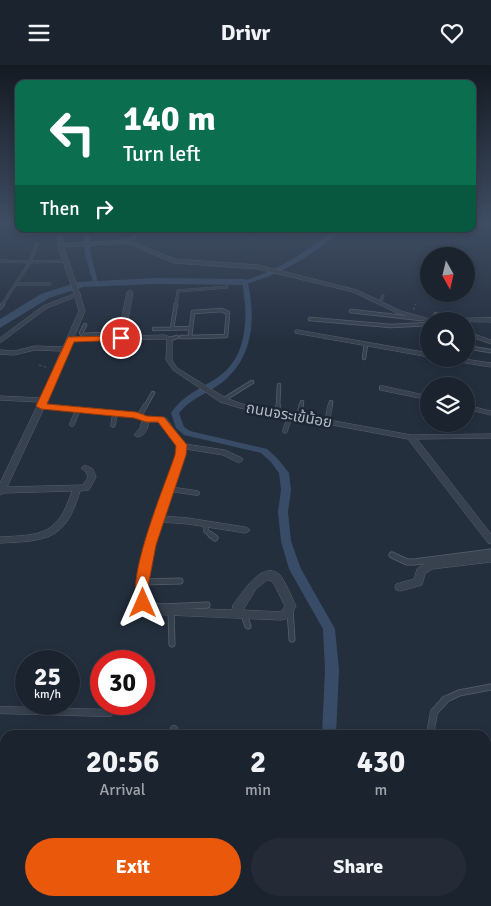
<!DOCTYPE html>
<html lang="en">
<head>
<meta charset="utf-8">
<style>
	:root { --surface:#1b232e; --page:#242b36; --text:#f1f3f6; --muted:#a0a4aa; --line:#39404a; --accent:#ea580c }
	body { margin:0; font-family:Signika,"Noto Sans Thai",sans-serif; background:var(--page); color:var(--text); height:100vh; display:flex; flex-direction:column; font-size:19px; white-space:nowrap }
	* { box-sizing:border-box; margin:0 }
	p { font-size:16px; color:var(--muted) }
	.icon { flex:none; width:28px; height:28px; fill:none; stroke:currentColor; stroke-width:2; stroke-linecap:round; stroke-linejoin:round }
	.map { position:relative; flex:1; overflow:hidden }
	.drawer { position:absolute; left:0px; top:665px; width:491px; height:176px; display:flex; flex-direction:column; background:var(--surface); border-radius:15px 15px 0 0; box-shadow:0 2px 8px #0003,0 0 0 1px var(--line) }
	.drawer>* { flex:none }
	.top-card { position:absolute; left:15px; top:15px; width:461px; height:152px; border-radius:10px; box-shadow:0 2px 8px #0003,0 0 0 1px var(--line); background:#0b6e4f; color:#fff; overflow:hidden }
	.needle { width:32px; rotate:172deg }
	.tools { position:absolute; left:420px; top:182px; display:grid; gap:10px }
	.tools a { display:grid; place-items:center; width:55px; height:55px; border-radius:50%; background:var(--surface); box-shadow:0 2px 8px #0003,0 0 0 1px var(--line); font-size:25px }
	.speed { position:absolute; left:15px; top:585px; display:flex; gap:10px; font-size:25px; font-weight:700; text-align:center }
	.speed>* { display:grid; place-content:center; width:65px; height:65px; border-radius:50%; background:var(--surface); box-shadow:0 2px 8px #0003,0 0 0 1px var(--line); line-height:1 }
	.speed small { font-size:12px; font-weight:400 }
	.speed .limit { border:8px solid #d22; background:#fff; color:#111 }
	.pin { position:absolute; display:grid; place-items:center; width:42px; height:42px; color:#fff; margin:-21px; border:2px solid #fff; border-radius:50%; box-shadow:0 1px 5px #0007 }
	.me { position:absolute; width:55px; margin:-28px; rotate:0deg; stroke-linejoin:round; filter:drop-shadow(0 0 4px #0008) }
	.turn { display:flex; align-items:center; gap:18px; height:105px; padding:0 25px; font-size:22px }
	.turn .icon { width:65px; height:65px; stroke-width:2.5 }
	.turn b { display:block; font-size:35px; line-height:42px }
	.then { display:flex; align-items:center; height:48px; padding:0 25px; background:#0003; gap:10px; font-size:19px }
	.eta { display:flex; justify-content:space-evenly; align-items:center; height:85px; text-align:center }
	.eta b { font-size:30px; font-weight:700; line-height:35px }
	.cta { display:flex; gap:10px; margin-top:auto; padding:10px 25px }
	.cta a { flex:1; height:58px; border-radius:30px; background:var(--accent); color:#fff; font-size:20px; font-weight:700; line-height:58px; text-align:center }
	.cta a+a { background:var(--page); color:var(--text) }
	header { display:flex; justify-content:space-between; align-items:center; height:65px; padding:0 25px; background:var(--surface); font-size:22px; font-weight:700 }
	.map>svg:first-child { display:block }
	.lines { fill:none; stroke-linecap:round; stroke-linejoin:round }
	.canal { fill:#394c67; fill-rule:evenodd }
	.river { fill:#394c67; fill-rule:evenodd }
	.lane-far4-casing { stroke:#565f6c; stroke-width:3 }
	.lane-far3-casing { stroke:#565f6c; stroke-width:4.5 }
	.lane-far2-casing { stroke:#565f6c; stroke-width:5.5 }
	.lane-far1-casing { stroke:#565f6c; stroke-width:7 }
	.lane-casing { stroke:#565f6c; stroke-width:8 }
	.street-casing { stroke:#565f6c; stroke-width:1 }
	.path { stroke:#44595c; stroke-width:1; stroke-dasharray:2.5 2.5; stroke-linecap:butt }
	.lane-far4 { stroke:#38414e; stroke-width:2.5 }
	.lane-far3 { stroke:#38414e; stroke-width:3 }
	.lane-far2 { stroke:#38414e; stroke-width:4.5 }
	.lane-far1 { stroke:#38414e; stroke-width:5.5 }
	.lane { stroke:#38414e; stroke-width:7 }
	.street { fill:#38414e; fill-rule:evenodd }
	.route { fill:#ea580c; stroke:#983908 }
	.labels { text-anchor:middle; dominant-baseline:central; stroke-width:5; stroke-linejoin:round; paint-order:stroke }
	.street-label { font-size:15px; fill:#b4bcc9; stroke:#1d2633 }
</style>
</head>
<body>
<header><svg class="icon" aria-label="menu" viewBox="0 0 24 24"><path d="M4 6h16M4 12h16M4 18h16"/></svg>Drivr<svg class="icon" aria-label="heart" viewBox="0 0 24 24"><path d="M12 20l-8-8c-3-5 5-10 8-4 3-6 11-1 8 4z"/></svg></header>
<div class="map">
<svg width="491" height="841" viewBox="0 0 491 841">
	<rect width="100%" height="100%" fill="#242f3e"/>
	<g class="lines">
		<path class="canal" d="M83,164H89L91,190L98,218L93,217L85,190Z
			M336,164H342C317,188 282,209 248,218C256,255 253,295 220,319C206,329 190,334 179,348L184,362L190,366L267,384L277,393L289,408L291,425L288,447L291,476L301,504L335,564L339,605L336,670H322L325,605L323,564L289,504L281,476L278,447L281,425L279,408L271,397L261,388L184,370L176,363L171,348C194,315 232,322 243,273C246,259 246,244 244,231C244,225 242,220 243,216C278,206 307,186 336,164Z
			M329,836H347V841H329Z"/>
		<path class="river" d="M155,213L245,214L251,217L245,220L155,219L83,222L49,233L0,263V254L41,229L78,217Z"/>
		<defs>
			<path id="lane-far4" d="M21,169L35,168L37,164
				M127,176L134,173L138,164
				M0,196L30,197L37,179
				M16,219H50
				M380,237L383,231
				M2,240L30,197L67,196
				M176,240L178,226L227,222"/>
			<path id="lane-far3" d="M0,243L3,239
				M222,245L228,248L226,271L190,272L193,247Z
				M351,246L421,254
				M310,254L391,261L429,259
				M433,256L436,249
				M85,260L81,268L83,270L102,269L108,262H123
				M172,263L176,239
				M154,264L190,263
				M181,272H190
				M115,273L116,290
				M170,274L177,272
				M466,274L468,269
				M466,282L490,286
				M364,293L366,279
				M223,335L252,317
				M145,342L153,328
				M278,342L279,320
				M301,342L302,337
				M330,342L331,337"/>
			<path id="lane-far2" d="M278,349V341
				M140,350L145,341
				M299,352L301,341
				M327,357L330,341
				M72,359L78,345
				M113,360L115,349
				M285,366L290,351
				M169,424L197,428
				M206,459V466L213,471"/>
			<path id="lane-far1" d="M211,470L215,473
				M392,490L407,497H414L491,487
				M143,517L180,516
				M147,540L162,542L207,540
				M290,545L292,574
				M171,547L172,579
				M244,550L248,561
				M444,635L459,628L491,622"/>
			<path id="lane" d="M0,645L109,648
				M173,670L174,664
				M430,670L434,647L446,634
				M107,836L134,841"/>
			<path id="street" d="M57,164H61L63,179L127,175L175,194L258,200L357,225L401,246L433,255L434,256L429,257L397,248L353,227L258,204L174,198L126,178L64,182L79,227L81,229L80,230L85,246L74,272L118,271L127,227L130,225L133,227L125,271L165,270L172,273V295L177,303L226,333L242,339L411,370L491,369V373L417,374L491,469V479L488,478L408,374L240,343L220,337L173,305L166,295L167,275L164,274L72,276L46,339L140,348L147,352L166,353L185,379L225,385L242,393L243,395L239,398L223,390L186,384L164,451L188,453L245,462L248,463L250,465L248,467L245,468L188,459L162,457C155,479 140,521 151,542L232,545L233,540C241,530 261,495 279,509C285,515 292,533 296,541L289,553L281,555L144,549L137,535V517L141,495L149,469L178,386V380L161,357H149C148,363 145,371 138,372L134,370L140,363L142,356L138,352L44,343L7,422L83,420L88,412L86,407L81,403L85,400L93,404L96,412L89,425L80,426C66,475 47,476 0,478V472C42,470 58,470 72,426L4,428L0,430V418L39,337L0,335V331L41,333L61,286L35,285L14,290L0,289V285L14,286L35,281L63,282L79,246L75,232L47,243L0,278V273L43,241L74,229L58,181ZM268,515L273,517L285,541L281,547L243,545L256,524Z
				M287,164H293L300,167L298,168Z
				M491,253V257L438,256L441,254Z
				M297,265L429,288V292L295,268V266Z
				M466,266L491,275V279L466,270Z
				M450,294H464L491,298V302L453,296Z
				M380,321H383L429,331V335L380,325Z
				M466,340L491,346V350L466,344Z
				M491,489V497L432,504L425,509L422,520L400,526L396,525L395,522L396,519L414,514L417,504L425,498Z
				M0,715H5V729H0Z"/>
		</defs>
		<use href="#lane-far4" class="lane-far4-casing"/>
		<use href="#lane-far3" class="lane-far3-casing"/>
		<use href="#lane-far2" class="lane-far2-casing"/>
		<use href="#lane-far1" class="lane-far1-casing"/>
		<use href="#lane" class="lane-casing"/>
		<use href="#street" class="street-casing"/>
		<path class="path" d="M414,245V241L418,237
			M39,300L49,303"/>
		<use href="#lane-far4" class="lane-far4"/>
		<use href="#lane-far3" class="lane-far3"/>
		<use href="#lane-far2" class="lane-far2"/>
		<use href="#lane-far1" class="lane-far1"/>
		<use href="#lane" class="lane"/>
		<use href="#street" class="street"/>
	</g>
	<linearGradient id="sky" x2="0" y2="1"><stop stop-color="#141a22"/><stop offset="0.57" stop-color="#3f4d63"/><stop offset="1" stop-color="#3f4d63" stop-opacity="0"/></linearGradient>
	<rect width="491" height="277" fill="url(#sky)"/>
	<path class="route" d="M121,271H124V275L74,277L47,339L136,347L147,351L164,352L187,380L186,390L156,480L147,527L150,538L148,542H138C124,516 165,420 175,390L176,381L158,357H146L134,353L41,344L36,341L68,272Z"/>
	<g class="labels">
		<g class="street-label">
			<text transform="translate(289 350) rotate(10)">ถนนจระเข้น้อย</text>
		</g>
	</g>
</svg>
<div class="tools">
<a><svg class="needle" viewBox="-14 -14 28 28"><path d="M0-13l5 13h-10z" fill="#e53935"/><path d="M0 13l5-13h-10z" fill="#a0a4aa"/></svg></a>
<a><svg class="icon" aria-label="search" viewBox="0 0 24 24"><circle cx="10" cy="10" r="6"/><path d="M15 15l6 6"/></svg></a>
<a><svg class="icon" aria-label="layers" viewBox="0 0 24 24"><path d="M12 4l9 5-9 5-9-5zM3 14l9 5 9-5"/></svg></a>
</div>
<div class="speed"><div>25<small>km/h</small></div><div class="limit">30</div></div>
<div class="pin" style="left:121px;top:273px;background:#d93025"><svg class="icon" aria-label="arrive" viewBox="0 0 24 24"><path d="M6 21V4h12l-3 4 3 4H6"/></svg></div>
<svg class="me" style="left:143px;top:538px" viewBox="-20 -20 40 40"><path d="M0-17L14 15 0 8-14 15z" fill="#ea580c" stroke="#fff" stroke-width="4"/></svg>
<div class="top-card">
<div class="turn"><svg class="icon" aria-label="left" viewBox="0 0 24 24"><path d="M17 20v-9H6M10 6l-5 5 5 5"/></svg><div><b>140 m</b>Turn left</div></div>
<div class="then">Then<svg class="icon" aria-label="right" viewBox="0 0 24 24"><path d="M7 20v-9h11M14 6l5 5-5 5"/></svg></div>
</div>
<section class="drawer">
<div class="eta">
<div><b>20:56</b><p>Arrival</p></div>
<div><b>2</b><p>min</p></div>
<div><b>430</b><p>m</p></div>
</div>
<div class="cta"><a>Exit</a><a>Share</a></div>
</section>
</div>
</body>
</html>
